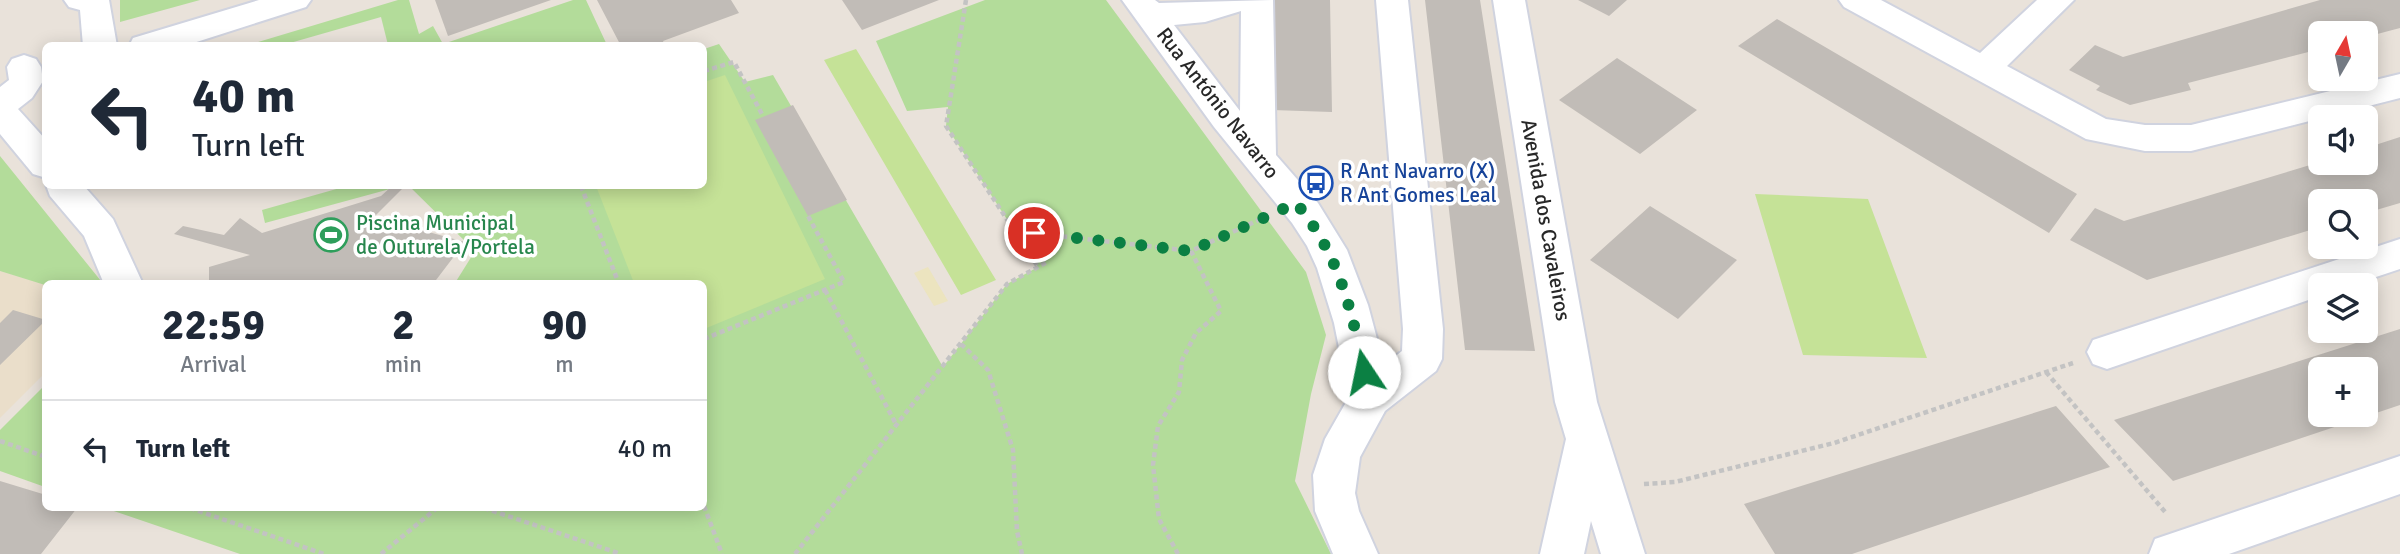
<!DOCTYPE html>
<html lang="en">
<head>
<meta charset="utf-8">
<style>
	:root { --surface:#fff; --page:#f2f2f3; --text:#1f2937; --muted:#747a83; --line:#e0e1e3 }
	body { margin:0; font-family:Signika,sans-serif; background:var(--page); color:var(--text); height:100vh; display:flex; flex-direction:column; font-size:26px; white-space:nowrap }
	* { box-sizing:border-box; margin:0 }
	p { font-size:23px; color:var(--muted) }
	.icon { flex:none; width:38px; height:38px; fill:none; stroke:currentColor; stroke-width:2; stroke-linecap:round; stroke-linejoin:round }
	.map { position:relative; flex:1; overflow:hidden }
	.sheet { position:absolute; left:42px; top:280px; width:665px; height:231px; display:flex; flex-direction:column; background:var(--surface); border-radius:10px; box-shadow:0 4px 18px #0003 }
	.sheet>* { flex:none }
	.banner { position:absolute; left:42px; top:42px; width:665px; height:147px; border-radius:10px; box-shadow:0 4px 18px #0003; background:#fff; color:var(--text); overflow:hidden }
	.needle { width:46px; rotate:9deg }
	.buttons { position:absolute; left:2308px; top:21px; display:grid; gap:14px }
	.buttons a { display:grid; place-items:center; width:70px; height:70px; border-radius:10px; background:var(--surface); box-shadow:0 4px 18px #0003; font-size:35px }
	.pin { position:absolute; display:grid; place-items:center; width:60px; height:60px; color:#fff; margin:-30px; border:4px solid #fff; border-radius:50%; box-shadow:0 2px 7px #0007 }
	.me { position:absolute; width:77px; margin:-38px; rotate:349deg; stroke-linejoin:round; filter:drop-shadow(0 0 5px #0008) }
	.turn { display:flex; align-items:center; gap:24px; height:147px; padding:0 35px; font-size:32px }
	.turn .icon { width:91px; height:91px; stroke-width:2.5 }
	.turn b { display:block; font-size:49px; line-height:60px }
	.eta { display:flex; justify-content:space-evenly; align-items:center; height:119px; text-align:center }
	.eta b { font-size:42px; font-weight:700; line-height:49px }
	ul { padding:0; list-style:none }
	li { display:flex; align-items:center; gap:21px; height:98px; padding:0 35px; border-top:2px solid var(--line) }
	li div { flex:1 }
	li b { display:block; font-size:26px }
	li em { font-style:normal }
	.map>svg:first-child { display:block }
	.education { fill:#eadeca }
	.green { fill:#b3dc9a }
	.sand { fill:#ece4bf }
	.pitch { fill:#c5e297 }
	.building { fill:#c1bcb7; fill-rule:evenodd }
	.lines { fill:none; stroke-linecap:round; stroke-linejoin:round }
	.minor-casing { stroke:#d0d3df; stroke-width:4 }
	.path { stroke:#c3c3c3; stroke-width:4.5; stroke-dasharray:5 3.5; stroke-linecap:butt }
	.minor { fill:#fff; fill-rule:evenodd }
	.route { stroke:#0b8043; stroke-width:12; stroke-dasharray:0 21.6 }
	.labels { text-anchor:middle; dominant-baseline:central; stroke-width:7; stroke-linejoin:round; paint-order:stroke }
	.street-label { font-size:21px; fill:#282828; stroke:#fff }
	.transit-label { font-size:21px; fill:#164399; stroke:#fff; text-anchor:start }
	.leisure-label { font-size:21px; fill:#27864d; stroke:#fff; text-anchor:start }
</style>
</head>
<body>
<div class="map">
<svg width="2400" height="554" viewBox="0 0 2400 554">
	<rect width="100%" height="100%" fill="#e9e2da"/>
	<path class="education" d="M0,271L46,285L45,373L0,418Z"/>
	<path class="green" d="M120,0H200L120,22Z
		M398,0H409L419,34L433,26L443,44L573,0H586L607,45H388L381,17L283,45H248Z
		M985,0H1106L1306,272L1326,335L1311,394L1295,481L1331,554H240L105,508H704V284L455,283L475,251L409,186H704V49L719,44L745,82L773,75L943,367L1007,284L1038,267L946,126L948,107L907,111L876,41Z
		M0,156L101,281L99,283L45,285L0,271Z
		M347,186H401L265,223L262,210Z
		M45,385V487L0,471V430Z"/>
	<path class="sand" d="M928,267L948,301L934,306L914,273Z"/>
	<path class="pitch" d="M856,49L996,280L961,295L824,60Z
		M725,75L825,279L704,329V284L634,283L596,186H704V82Z
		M1755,194L1868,199L1927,358L1803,355Z"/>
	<path class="building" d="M435,0H551L448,36Z
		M597,0H731L739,13L663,41L665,46H621Z
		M842,0H939L862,30Z
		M1274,0H1330L1332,112L1272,110Z
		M1425,0H1480L1535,351L1465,350Z
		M1578,0H1627L1609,16Z
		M2320,0H2400V28L2366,37V33H2320V49L2188,83L2191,90L2130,105L2096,90L2100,86L2069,70L2095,45L2123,57Z
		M1777,19L2077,194L2049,233L1738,46Z
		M1617,58L1697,110L1640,154L1559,100Z
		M793,105L847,200L808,216L755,120Z
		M2400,137V203L2366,213V201H2320V227L2147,280L2070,240L2095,208L2124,221L2320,162L2366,163V148Z
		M392,186H405L374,217L465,242L433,284H209V267L250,255L174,234L183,226L224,235L240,218L262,233L381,196Z
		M1650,206L1737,260L1678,319L1590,260Z
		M13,310L46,320L0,365V323Z
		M2400,329V405L2173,481L2114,420ZM2320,369H2366V415H2320Z
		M2056,406L2110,467L1852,554H1775L1744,504Z
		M0,481L46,495V508H77L41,554H0Z"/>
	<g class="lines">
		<defs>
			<path id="minor" d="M64,0H109L117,46H83L80,10L69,7Z
				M259,0H311L306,7L184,46H129L133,38Z
				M1122,0H1155L1159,3L1273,0L1276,155L1318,203L1347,250L1368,305L1384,365L1402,351L1403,329L1376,0H1408L1443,329L1442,359L1436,371L1385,411L1360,457L1355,493L1359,511L1378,554H1333L1315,511L1313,475L1325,439L1349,397L1334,323L1317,268L1307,246L1292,223L1214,127ZM1241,11L1240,111L1174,25L1205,22Z
				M1493,0H1525L1597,402L1645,554H1601L1591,521L1584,554H1540L1566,439L1555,402Z
				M1839,0H1881L1980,53L2037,0H2074L2007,66L2106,119L2145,125H2191L2400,74V98L2191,151H2145L2086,139L1844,7Z
				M24,55L36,59L41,67L43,81L32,98L18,109L46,140V178L33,174L0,134V87L9,80L7,67L12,59Z
				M46,185L84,186L113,219L143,284H104L84,236L50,196Z
				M2400,239V269L2352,285H2320V296L2107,369L2093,364L2087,352L2093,340Z
				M2400,456V494L2229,554H2149L2155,539Z"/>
		</defs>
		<use href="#minor" class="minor-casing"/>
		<path class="path" d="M966,0L946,126L1038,267
			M704,71L734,62L763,116
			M581,186L619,284
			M825,290L897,426
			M704,339L844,282L808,216
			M961,344L988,370L1013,450L1017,531L1022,554
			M2046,372L2166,513
			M0,441L46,457
			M1644,484L1675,482L1834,443L2073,363
			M704,506L722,554
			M190,508L324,554
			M484,508L621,554
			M381,554L437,508
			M795,554L1007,284L1047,262L1033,233L1191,251
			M1178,554L1159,519L1153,465L1158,426L1179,392L1182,360L1196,333L1221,311L1191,251L1263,218"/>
		<use href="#minor" class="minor"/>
	</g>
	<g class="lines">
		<path class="route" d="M1034,233L1191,251L1296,203C1338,252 1352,310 1364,372"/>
	</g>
	<defs>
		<symbol id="bus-ring" viewBox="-11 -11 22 22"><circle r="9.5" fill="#fff" stroke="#1a4fb4" stroke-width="1.5"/><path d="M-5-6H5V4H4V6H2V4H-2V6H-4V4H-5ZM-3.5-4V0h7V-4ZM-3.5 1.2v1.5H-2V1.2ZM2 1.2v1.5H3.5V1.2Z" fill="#1a4fb4"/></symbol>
		<symbol id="stadium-ring" viewBox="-11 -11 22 22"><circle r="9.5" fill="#fff" stroke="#2e9e5b" stroke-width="1.5"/><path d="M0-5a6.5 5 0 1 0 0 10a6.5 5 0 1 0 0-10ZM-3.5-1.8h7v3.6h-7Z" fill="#2e9e5b"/></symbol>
	</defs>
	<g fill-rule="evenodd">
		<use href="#bus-ring" x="1297" y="164" width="38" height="38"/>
		<use href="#stadium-ring" x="312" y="216" width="38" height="38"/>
	</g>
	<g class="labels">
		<g class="street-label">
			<text transform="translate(1218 103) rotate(52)">Rua António Navarro</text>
			<text transform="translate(1546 220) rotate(80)">Avenida dos Cavaleiros</text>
		</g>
		<g class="transit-label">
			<text x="1340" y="171">R Ant Navarro (X)<tspan x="1340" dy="24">R Ant Gomes Leal</tspan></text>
		</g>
		<g class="leisure-label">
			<text x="356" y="223">Piscina Municipal<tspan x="356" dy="24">de Outurela/Portela</tspan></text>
		</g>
	</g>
</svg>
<div class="buttons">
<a><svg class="needle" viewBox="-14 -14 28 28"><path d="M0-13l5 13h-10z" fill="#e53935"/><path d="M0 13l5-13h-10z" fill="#747a83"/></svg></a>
<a><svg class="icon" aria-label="sound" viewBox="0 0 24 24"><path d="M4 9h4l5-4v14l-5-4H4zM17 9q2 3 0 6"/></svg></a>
<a><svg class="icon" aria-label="search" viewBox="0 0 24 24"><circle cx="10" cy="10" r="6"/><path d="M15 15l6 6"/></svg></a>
<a><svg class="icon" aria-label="layers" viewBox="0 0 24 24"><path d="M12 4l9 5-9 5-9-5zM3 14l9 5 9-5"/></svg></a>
<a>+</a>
</div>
<div class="pin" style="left:1034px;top:233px;background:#d93025"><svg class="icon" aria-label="arrive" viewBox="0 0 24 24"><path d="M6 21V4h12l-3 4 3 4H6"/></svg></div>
<svg class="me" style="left:1364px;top:372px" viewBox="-20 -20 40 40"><circle r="19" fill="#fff"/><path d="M0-13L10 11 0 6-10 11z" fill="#0b8043"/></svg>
<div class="banner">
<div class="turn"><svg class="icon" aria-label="left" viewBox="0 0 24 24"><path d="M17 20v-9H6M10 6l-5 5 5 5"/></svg><div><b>40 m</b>Turn left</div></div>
</div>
<section class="sheet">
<div class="eta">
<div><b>22:59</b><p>Arrival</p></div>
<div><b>2</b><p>min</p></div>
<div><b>90</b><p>m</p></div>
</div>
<ul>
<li><svg class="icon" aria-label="left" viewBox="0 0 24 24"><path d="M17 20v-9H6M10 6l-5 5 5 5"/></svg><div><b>Turn left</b></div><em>40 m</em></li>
</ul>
</section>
</div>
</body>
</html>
